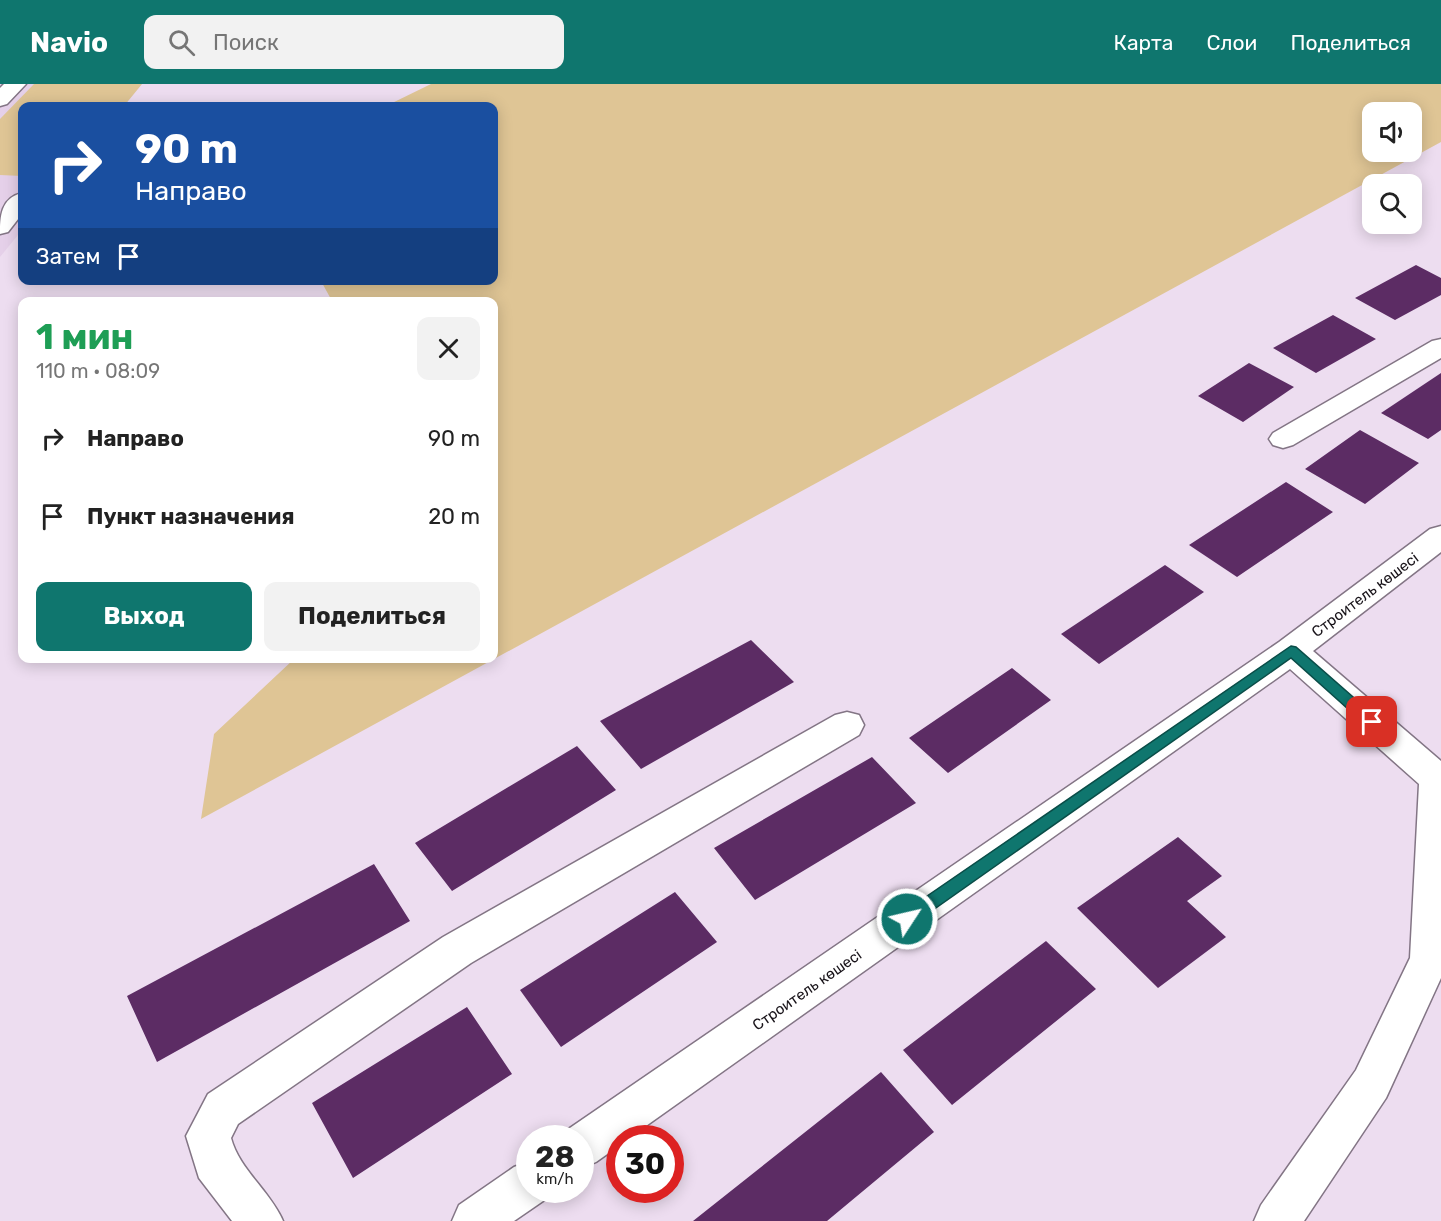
<!DOCTYPE html>
<html lang="ru">
<head>
<meta charset="utf-8">
<style>
	:root { --surface:#fff; --page:#f2f2f2; --text:#222; --muted:#767676; --accent:#0f766e }
	body { margin:0; font-family:Rubik,sans-serif; background:var(--page); color:var(--text); height:100vh; display:flex; flex-direction:column; font-size:22px; white-space:nowrap }
	* { box-sizing:border-box; margin:0 }
	p { font-size:20px; color:var(--muted) }
	.icon { flex:none; width:33px; height:33px; fill:none; stroke:currentColor; stroke-width:2; stroke-linecap:round; stroke-linejoin:round }
	.map { position:relative; flex:1; overflow:hidden }
	.panel { position:absolute; left:18px; top:213px; width:480px; height:366px; display:flex; flex-direction:column; background:var(--surface); border-radius:12px; box-shadow:0 3px 15px #0003 }
	.panel>* { flex:none }
	.banner { position:absolute; left:18px; top:18px; width:480px; height:183px; border-radius:12px; box-shadow:0 3px 15px #0003; background:#1a4fa0; color:#fff; overflow:hidden }
	.controls { position:absolute; left:1362px; top:18px; display:grid; gap:12px }
	.controls a { display:grid; place-items:center; width:60px; height:60px; border-radius:12px; background:var(--surface); box-shadow:0 3px 15px #0003; font-size:30px }
	.speed { position:absolute; left:516px; top:1041px; display:flex; gap:12px; font-size:30px; font-weight:700; text-align:center }
	.speed>* { display:grid; place-content:center; width:78px; height:78px; border-radius:50%; background:var(--surface); box-shadow:0 3px 15px #0003; line-height:1 }
	.speed small { font-size:15px; font-weight:400 }
	.speed .limit { border:9px solid #d22; background:#fff; color:#111 }
	.pin { position:absolute; display:grid; place-items:center; width:51px; height:51px; color:#fff; margin:-26px; border-radius:12px; box-shadow:0 3px 9px #0006 }
	.me { position:absolute; width:66px; margin:-33px; rotate:55deg; stroke-linejoin:round; filter:drop-shadow(0 0 4px #0008) }
	.turn { display:flex; align-items:center; gap:21px; height:126px; padding:0 18px; font-size:27px }
	.turn .icon { width:78px; height:78px; stroke-width:2.5 }
	.turn b { display:block; font-size:42px; line-height:51px }
	.then { display:flex; align-items:center; height:57px; padding:0 18px; background:#0003; gap:12px; font-size:22px }
	.round { display:grid; place-items:center; flex:none; width:63px; height:63px; border-radius:12px; background:var(--page) }
	.summary { display:flex; align-items:center; justify-content:space-between; height:102px; padding:0 18px }
	h1 { font-size:36px; font-weight:700; line-height:45px; color:#1e9e55 }
	.action { display:flex; gap:12px; margin-top:auto; padding:12px 18px }
	.action a { flex:1; height:69px; border-radius:12px; background:var(--accent); color:#fff; font-size:24px; font-weight:700; line-height:69px; text-align:center }
	.action a+a { background:var(--page); color:var(--text) }
	ul { padding:0; list-style:none }
	li { display:flex; align-items:center; gap:18px; height:78px; padding:0 18px }
	li div { flex:1 }
	li b { display:block; font-size:22px }
	li em { font-style:normal }
	header { display:flex; align-items:center; gap:36px; box-sizing:border-box; height:84px; padding:0 30px; background:var(--accent); color:#fff }
	header strong { font-size:28px }
	nav { display:flex; gap:33px; margin-inline-start:auto; font-size:21px }
	.search { width:420px; height:54px; background:var(--page); display:flex; align-items:center; gap:15px; box-sizing:border-box; padding:0 21px; border-radius:12px; color:var(--muted); font-size:22px }
	.map>svg:first-child { display:block }
	.built { fill:#e5d0e9 }
	.green { fill:#dfc595; fill-rule:evenodd }
	.building { fill:#5c2c64 }
	.lines { fill:none; stroke-linecap:round; stroke-linejoin:round }
	.minor-casing { stroke:#837585; stroke-width:3 }
	.minor { fill:#fff; fill-rule:evenodd }
	.route { fill:#0f766e; stroke:#0a4d48; stroke-width:1.5 }
	.labels { text-anchor:middle; dominant-baseline:central; stroke-width:6; stroke-linejoin:round; paint-order:stroke }
	.street-label { font-size:15px; fill:#181319; stroke:#fff }
</style>
</head>
<body>
<header>
<strong>Navio</strong>
<div class="search"><svg class="icon" aria-label="search" viewBox="0 0 24 24"><circle cx="10" cy="10" r="6"/><path d="M15 15l6 6"/></svg>Поиск</div>
<nav><a>Карта</a><a>Слои</a><a>Поделиться</a></nav>
</header>
<div class="map">
<svg width="1441" height="1137" viewBox="0 0 1441 1137">
	<rect width="100%" height="100%" fill="#edddf0"/>
	<path class="built" d="M0,0H142L124,22H22V146L0,173Z"/>
	<path class="green" d="M34,0H142L124,22H22V92L0,91V35Z
		M431,0H1441V58L201,735L214,650L294,575L494,574V218L332,217L321,197L494,196V22H386ZM1372,28H1412V68H1372Z"/>
	<path class="building" d="M1416,181L1441,194V211L1395,236L1355,214Z
		M1333,231L1376,255L1316,289L1273,264Z
		M1249,279L1294,303L1243,338L1198,312Z
		M1441,289V346L1428,355L1381,329Z
		M1360,346L1419,379L1365,420L1305,385Z
		M1286,398L1333,428L1237,493L1189,461Z
		M1165,481L1204,508L1099,580L1061,550Z
		M751,556L794,598L641,685L600,637Z
		M1012,584L1051,616L948,689L909,654Z
		M577,662L616,706L452,807L415,759Z
		M872,673L916,719L755,816L714,764Z
		M1178,753L1222,792L1187,817L1226,853L1158,904L1077,824Z
		M374,780L410,837L157,978L127,912Z
		M675,808L717,858L561,963L520,906Z
		M1046,857L1096,905L952,1021L903,966Z
		M467,923L512,990L353,1094L312,1019Z
		M881,988L934,1048L827,1137H693Z"/>
	<g class="lines">
		<defs>
			<path id="minor" d="M4,0H26L7,20L0,22V4Z
				M22,109V130L8,148L0,150C0,132 1,114 22,109Z
				M1441,255V274L1293,361L1283,364L1273,361L1269,355L1273,349L1432,257Z
				M1441,442V468L1313,567L1441,677V894L1386,1014L1304,1137H1254L1261,1121L1356,986L1410,874L1419,700L1290,585L629,1054H620V1061L596,1078L580,1085V1054H562L564,1048L1279,558L1430,445Z
				M847,628L859,631L864,641L859,651L471,879L238,1040L231,1054C239,1085 270,1107 283,1137H232L199,1094L186,1052L208,1010L443,853L835,631Z
				M530,1077V1106H550L546,1115L514,1137H452L459,1121L514,1083Z"/>
		</defs>
		<use href="#minor" class="minor-casing"/>
		<use href="#minor" class="minor"/>
	</g>
	<path class="route" d="M1291,562L1296,563L1377,634L1379,638L1377,642H1367L1291,574L913,840L907,842L901,840L899,835L901,830Z"/>
	<g class="labels">
		<g class="street-label">
			<text transform="translate(1365 511) rotate(-37)">Строитель көшесі</text>
			<text transform="translate(807 906) rotate(-35)">Строитель көшесі</text>
		</g>
	</g>
</svg>
<div class="controls">
<a><svg class="icon" aria-label="sound" viewBox="0 0 24 24"><path d="M4 9h4l5-4v14l-5-4H4zM17 9q2 3 0 6"/></svg></a>
<a><svg class="icon" aria-label="search" viewBox="0 0 24 24"><circle cx="10" cy="10" r="6"/><path d="M15 15l6 6"/></svg></a>
</div>
<div class="speed"><div>28<small>km/h</small></div><div class="limit">30</div></div>
<div class="pin" style="left:1372px;top:638px;background:#d93025"><svg class="icon" aria-label="arrive" viewBox="0 0 24 24"><path d="M6 21V4h12l-3 4 3 4H6"/></svg></div>
<svg class="me" style="left:907px;top:835px" viewBox="-20 -20 40 40"><circle r="17" fill="#0f766e" stroke="#fff" stroke-width="3"/><path d="M0-11L8 9 0 5-8 9z" fill="#fff"/></svg>
<div class="banner">
<div class="turn"><svg class="icon" aria-label="right" viewBox="0 0 24 24"><path d="M7 20v-9h11M14 6l5 5-5 5"/></svg><div><b>90 m</b>Направо</div></div>
<div class="then">Затем<svg class="icon" aria-label="arrive" viewBox="0 0 24 24"><path d="M6 21V4h12l-3 4 3 4H6"/></svg></div>
</div>
<section class="panel">
<div class="summary"><div><h1>1 мин</h1><p>110 m · 08:09</p></div><a class="round"><svg class="icon" aria-label="close" viewBox="0 0 24 24"><path d="M6 6l12 12M18 6L6 18"/></svg></a></div>
<ul>
<li><svg class="icon" aria-label="right" viewBox="0 0 24 24"><path d="M7 20v-9h11M14 6l5 5-5 5"/></svg><div><b>Направо</b></div><em>90 m</em></li>
<li><svg class="icon" aria-label="arrive" viewBox="0 0 24 24"><path d="M6 21V4h12l-3 4 3 4H6"/></svg><div><b>Пункт назначения</b></div><em>20 m</em></li>
</ul>
<div class="action"><a>Выход</a><a>Поделиться</a></div>
</section>
</div>
</body>
</html>
